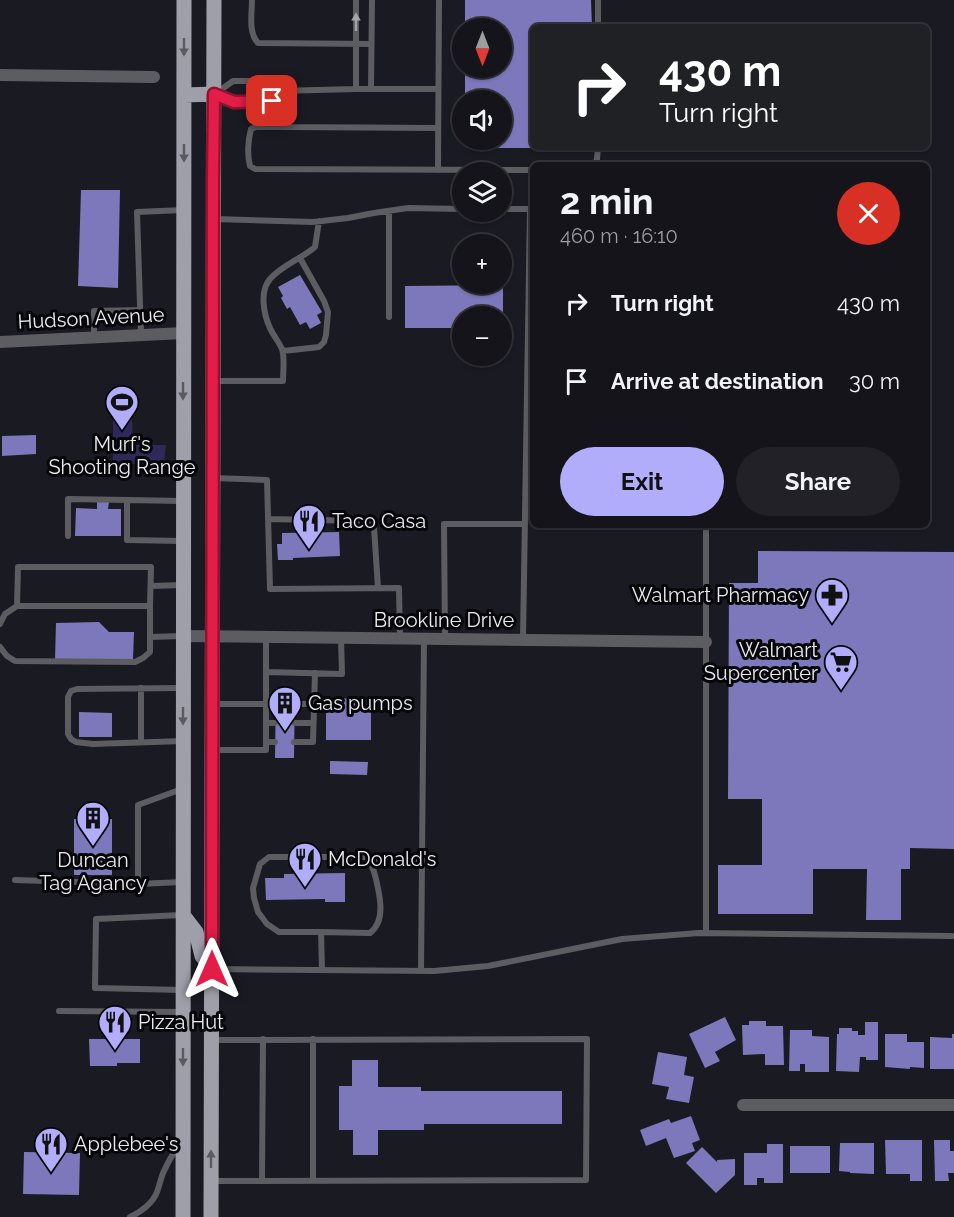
<!DOCTYPE html>
<html lang="en">
<head>
<meta charset="utf-8">
<style>
	:root { --surface:#14141a; --page:#212127; --text:#f1f3f6; --muted:#9d9ea2; --line:#333339; --accent:#b1adfa }
	body { margin:0; font-family:Raleway,sans-serif; background:var(--page); color:var(--text); height:100vh; display:flex; flex-direction:column; font-size:22px; white-space:nowrap }
	* { box-sizing:border-box; margin:0 }
	p { font-size:20px; color:var(--muted) }
	.icon { flex:none; width:33px; height:33px; fill:none; stroke:currentColor; stroke-width:2; stroke-linecap:round; stroke-linejoin:round }
	.map { position:relative; flex:1; overflow:hidden }
	.details { position:absolute; left:530px; top:162px; width:400px; height:366px; display:flex; flex-direction:column; background:var(--surface); border-radius:9px; box-shadow:0 2px 4px #0004,0 0 0 2px var(--line) }
	.details>* { flex:none }
	.hud { position:absolute; left:530px; top:24px; width:400px; height:126px; border-radius:9px; box-shadow:0 2px 4px #0004,0 0 0 2px var(--line); background:#202124; color:#fff; overflow:hidden }
	.needle { width:39px; rotate:180deg }
	.fabs { position:absolute; left:452px; top:18px; display:grid; gap:12px }
	.fabs a { display:grid; place-items:center; width:60px; height:60px; border-radius:50%; background:var(--surface); box-shadow:0 2px 4px #0004,0 0 0 2px var(--line); font-size:30px }
	.pin { position:absolute; display:grid; place-items:center; width:51px; height:51px; color:#fff; margin:-26px; border-radius:12px; box-shadow:0 3px 9px #0006 }
	.me { position:absolute; width:66px; margin:-33px; rotate:0deg; stroke-linejoin:round; filter:drop-shadow(0 0 4px #0008) }
	.turn { display:flex; align-items:center; gap:21px; height:126px; padding:0 30px; font-size:27px }
	.turn .icon { width:78px; height:78px; stroke-width:2.5 }
	.turn b { display:block; font-size:42px; line-height:51px }
	.round { display:grid; place-items:center; flex:none; width:63px; height:63px; border-radius:32px; background:var(--page) }
	.overview { display:flex; align-items:center; justify-content:space-between; height:102px; padding:0 30px }
	h1 { font-size:36px; font-weight:700; line-height:45px }
	.action { display:flex; gap:12px; margin-top:auto; padding:12px 30px }
	.action a { flex:1; height:69px; border-radius:36px; background:var(--accent); color:#111; font-size:24px; font-weight:700; line-height:69px; text-align:center }
	.action a+a { background:var(--page); color:var(--text) }
	ul { padding:0; list-style:none }
	li { display:flex; align-items:center; gap:18px; height:78px; padding:0 30px }
	li div { flex:1 }
	li b { display:block; font-size:22px }
	li em { font-style:normal }
	.map>svg:first-child { display:block }
	.green { fill:#2f2959 }
	.building { fill:#7c78bb }
	.lines { fill:none; stroke-linecap:round; stroke-linejoin:round }
	.lane { stroke:#5c5c61; stroke-width:6 }
	.street { stroke:#5c5c61; stroke-width:12 }
	.primary { stroke:#9f9fa9; stroke-width:15 }
	.oneway { fill:#a3a3a8 }
	.oneway2 { fill:#5a5a61 }
	.route-casing { stroke:#92132f; stroke-width:15 }
	.route { stroke:#e11d48; stroke-width:10 }
	.labels { text-anchor:middle; dominant-baseline:central; stroke-width:6; stroke-linejoin:round; paint-order:stroke }
	.street-label { font-size:20px; fill:#eaeaf0; stroke:#060609 }
	.poi-label { font-size:20px; fill:#eaeaf0; stroke:#060609; text-anchor:start }
</style>
</head>
<body>
<div class="map">
<svg width="954" height="1217" viewBox="0 0 954 1217">
	<rect width="100%" height="100%" fill="#1a1a23"/>
	<path class="green" d="M113,417H132L133,445H166L164,464H130L127,470L113,469Z"/>
	<path class="building" d="M465,0H591L592,27H532V148H466V140H501V100H465V68H501V28H465Z
		M81,190H120L118,288L78,286Z
		M300,275L322,312L317,315L321,323L310,329L306,322L300,325L290,307L287,309L281,298L283,296L278,287Z
		M503,285V328H501V316H462V328H405V286Z
		M36,435V454L2,456V436Z
		M97,502H109L108,509H121V536H75L76,508L97,509Z
		M339,532L340,556L293,558V560H278L277,544H282V533Z
		M758,551L954,552V849L910,848V869H901V920H866L867,869H813V914H718V865H762V799H728L729,583H758Z
		M99,622L109,632H134L133,660L55,659L56,623Z
		M276,688L295,689L294,758H275Z
		M326,698L371,699V740H326Z
		M79,712L112,713V737H79Z
		M330,761L368,762L367,775L330,774Z
		M74,819H112V875H74Z
		M345,873V902H325V899L266,900L265,878H284V874Z
		M725,1017L736,1040L715,1052L720,1061L705,1068L689,1034Z
		M749,1021H766V1026H783L784,1065H765V1054L743,1055L742,1025H749Z
		M865,1022H878V1060H866V1057H860L859,1072L836,1071L837,1034H839V1028H852V1031H858V1035H865Z
		M790,1030H812V1036L829,1037V1072H805V1064H800V1071H789Z
		M885,1034H907V1042H924V1068L910,1067V1069L885,1067Z
		M952,1034H954V1069H930V1037L952,1038Z
		M89,1039H140V1063H117V1066H90Z
		M658,1052L687,1057L684,1075L694,1077L689,1103L666,1099L669,1087L652,1084Z
		M352,1060H378V1087H421V1091H562V1124H424V1130H378V1155H353V1130H339V1086H352Z
		M691,1116L700,1140L692,1143L695,1151L674,1158L666,1138L646,1146L640,1130L669,1119L671,1123Z
		M885,1140H922V1181H910V1174H886Z
		M934,1140H950V1151H954V1173H948L949,1181H935Z
		M840,1143H874V1174L850,1173V1172L839,1171Z
		M767,1144H783V1183H764V1178H757V1185H744V1153H767Z
		M790,1146H830V1173H790Z
		M702,1147L717,1162V1160L735,1159V1175L716,1193L686,1163Z
		M24,1152L80,1153L79,1195L23,1194Z"/>
	<g class="lines">
		<path class="lane" d="M252,0C252,14 248,32 258,43L371,44
			M598,27V0
			M356,89V0
			M371,89L372,0
			M278,91L356,89H438
			M286,91V127H256L251,129C248,140 247,155 250,166L255,169L532,170
			M215,94L233,81H271L278,91
			M215,95L234,102L272,101L278,91
			M286,127L438,128
			M595,165L597,159L598,147
			M438,170L439,0
			M501,209H532
			M215,219L313,222L348,218L374,213L408,208L462,209
			M389,317V211
			M141,335L137,212L183,210
			M94,337V311L140,310
			M283,351L319,347L324,342L326,335L328,312L324,301L300,258
			M213,381H283C283,372 285,358 282,349C279,342 273,335 270,328C264,315 259,292 270,279C282,265 301,259 315,247L319,221
			M213,478L267,480L270,589L399,588L400,639
			M268,519L364,521L374,527L378,588
			M706,525V933
			M68,536V499L127,500
			M182,541L127,540V500L183,501
			M151,586L183,585
			M17,606L18,567H151L150,606
			M0,624L5,614L17,606H150V652L143,658L135,662L15,661L7,656L0,647
			M150,637L183,636
			M445,639L444,524H525
			M523,639L530,209
			M266,672L342,674L341,638
			M183,688L77,689L71,691L68,697V734L71,739L76,742L93,744L183,741
			M213,704H276
			M295,704H314
			M266,723H275
			M295,723H313
			M141,742V688
			M266,742H275
			M294,742H313L315,673
			M213,750H266V637
			M371,861L422,859
			M15,880L138,884
			M182,882L138,884V805L182,789
			M321,932H279L267,924L258,912L254,898L253,888L260,864L269,857H367C372,863 374,871 376,879C380,896 386,921 370,933L321,932L322,970
			M212,969L434,971L488,966L622,939L699,933L952,936
			M421,971L424,639
			M182,990L95,988L96,919L182,915
			M59,1011L183,1012
			M212,1181L586,1180L587,1039L212,1040
			M262,1181L263,1039
			M313,1181V1039
			M130,1217C141,1212 153,1203 157,1192C160,1184 161,1176 165,1169C169,1160 174,1152 180,1145"/>
		<path class="street" d="M0,75L154,77
			M0,342L184,333
			M183,636L706,642
			M743,1105H954"/>
		<path class="primary" d="M184,95L214,94
			M183,915L196,932L202,956L212,969
			M183,1217L184,0
			M211,1217L214,0"/>
	</g>
	<defs><path id="oneway-solid" d="M-6-.8H1V-3.2L6.5 0L1 3.2V.8H-6Z" transform="scale(1.5)"/></defs>
	<use class="oneway" href="#oneway-solid" transform="translate(356 22) rotate(-90)"/>
	<g class="oneway2">
		<use href="#oneway-solid" transform="translate(184 47) rotate(90)"/>
		<use href="#oneway-solid" transform="translate(184 153) rotate(90)"/>
		<use href="#oneway-solid" transform="translate(183 391) rotate(90)"/>
		<use href="#oneway-solid" transform="translate(183 716) rotate(90)"/>
		<use href="#oneway-solid" transform="translate(183 1057) rotate(90)"/>
		<use href="#oneway-solid" transform="translate(211 1159) rotate(-90)"/>
	</g>
	<g class="lines">
		<defs>
			<path id="route" d="M212,969L213,178L214,94L234,102L272,101"/>
		</defs>
		<use href="#route" class="route-casing"/>
		<use href="#route" class="route"/>
	</g>
	<defs>
		<symbol id="stadium-pin" viewBox="-11 -11 22 30"><path d="M0 17L-7.5 6A9.5 9.5 0 1 1 7.5 6Z" fill="#b1adfa" stroke="#060609"/><path d="M0-5a6.5 5 0 1 0 0 10a6.5 5 0 1 0 0-10ZM-3.5-1.8h7v3.6h-7Z" fill="#111"/></symbol>
		<symbol id="restaurant-pin" viewBox="-11 -11 22 30"><path d="M0 17L-7.5 6A9.5 9.5 0 1 1 7.5 6Z" fill="#b1adfa" stroke="#060609"/><path d="M-5-6h1v4h1v-4h1v4h1v-4h1v5L-1.5 .5V6h-2V.5L-5-1ZM5-6V6H3V1.5H1.5Q1.5-4 5-6Z" fill="#111"/></symbol>
		<symbol id="pharmacy-pin" viewBox="-11 -11 22 30"><path d="M0 17L-7.5 6A9.5 9.5 0 1 1 7.5 6Z" fill="#b1adfa" stroke="#060609"/><path d="M-2-6h4v4h4v4h-4v4h-4v-4h-4v-4h4Z" fill="#111"/></symbol>
		<symbol id="supermarket-pin" viewBox="-11 -11 22 30"><path d="M0 17L-7.5 6A9.5 9.5 0 1 1 7.5 6Z" fill="#b1adfa" stroke="#060609"/><path d="M-6-5.5h2.5l.6 2H6L4.5 2H-2.5L-4.4-4H-6ZM-1.5 3.2a1.3 1.3 0 1 0 .1 0ZM3 3.2a1.3 1.3 0 1 0 .1 0Z" fill="#111"/></symbol>
		<symbol id="building-pin" viewBox="-11 -11 22 30"><path d="M0 17L-7.5 6A9.5 9.5 0 1 1 7.5 6Z" fill="#b1adfa" stroke="#060609"/><path d="M-4-6H4V6H1V3H-1V6H-4ZM-2.5-4.3h1.7v1.8h-1.7ZM.8-4.3h1.7v1.8H.8ZM-2.5-1h1.7V.8h-1.7ZM.8-1h1.7V.8H.8Z" fill="#111"/></symbol>
	</defs>
	<g fill-rule="evenodd">
		<use href="#stadium-pin" x="103" y="383" width="38" height="52"/>
		<use href="#restaurant-pin" x="290" y="502" width="38" height="52"/>
		<use href="#pharmacy-pin" x="813" y="576" width="38" height="52"/>
		<use href="#supermarket-pin" x="822" y="643" width="38" height="52"/>
		<use href="#building-pin" x="266" y="684" width="38" height="52"/>
		<use href="#building-pin" x="74" y="799" width="38" height="52"/>
		<use href="#restaurant-pin" x="286" y="840" width="38" height="52"/>
		<use href="#restaurant-pin" x="96" y="1003" width="38" height="52"/>
		<use href="#restaurant-pin" x="32" y="1125" width="38" height="52"/>
	</g>
	<g class="labels">
		<g class="street-label">
			<text transform="translate(91 318) rotate(-3)">Hudson Avenue</text>
			<text x="444" y="620">Brookline Drive</text>
		</g>
		<g class="poi-label">
			<text x="122" y="444" text-anchor="middle">Murf's<tspan x="122" dy="23">Shooting Range</tspan></text>
			<text x="332" y="521">Taco Casa</text>
			<text x="809" y="595" text-anchor="end">Walmart Pharmacy</text>
			<text x="818" y="650" text-anchor="end">Walmart<tspan x="818" dy="23">Supercenter</tspan></text>
			<text x="308" y="703">Gas pumps</text>
			<text x="328" y="859">McDonald's</text>
			<text x="93" y="860" text-anchor="middle">Duncan<tspan x="93" dy="23">Tag Agancy</tspan></text>
			<text x="138" y="1022">Pizza Hut</text>
			<text x="74" y="1144">Applebee's</text>
		</g>
	</g>
</svg>
<div class="fabs">
<a><svg class="needle" viewBox="-14 -14 28 28"><path d="M0-13l5 13h-10z" fill="#e53935"/><path d="M0 13l5-13h-10z" fill="#9d9ea2"/></svg></a>
<a><svg class="icon" aria-label="sound" viewBox="0 0 24 24"><path d="M4 9h4l5-4v14l-5-4H4zM17 9q2 3 0 6"/></svg></a>
<a><svg class="icon" aria-label="layers" viewBox="0 0 24 24"><path d="M12 4l9 5-9 5-9-5zM3 14l9 5 9-5"/></svg></a>
<a>+</a>
<a>−</a>
</div>
<div class="pin" style="left:272px;top:101px;background:#d93025"><svg class="icon" aria-label="arrive" viewBox="0 0 24 24"><path d="M6 21V4h12l-3 4 3 4H6"/></svg></div>
<svg class="me" style="left:212px;top:969px" viewBox="-20 -20 40 40"><path d="M0-17L14 15 0 8-14 15z" fill="#e11d48" stroke="#fff" stroke-width="4"/></svg>
<div class="hud">
<div class="turn"><svg class="icon" aria-label="right" viewBox="0 0 24 24"><path d="M7 20v-9h11M14 6l5 5-5 5"/></svg><div><b>430 m</b>Turn right</div></div>
</div>
<section class="details">
<div class="overview"><div><h1>2 min</h1><p>460 m · 16:10</p></div><a class="round" style="background:#d93025;color:#fff"><svg class="icon" aria-label="close" viewBox="0 0 24 24"><path d="M6 6l12 12M18 6L6 18"/></svg></a></div>
<ul>
<li><svg class="icon" aria-label="right" viewBox="0 0 24 24"><path d="M7 20v-9h11M14 6l5 5-5 5"/></svg><div><b>Turn right</b></div><em>430 m</em></li>
<li><svg class="icon" aria-label="arrive" viewBox="0 0 24 24"><path d="M6 21V4h12l-3 4 3 4H6"/></svg><div><b>Arrive at destination</b></div><em>30 m</em></li>
</ul>
<div class="action"><a>Exit</a><a>Share</a></div>
</section>
</div>
</body>
</html>
